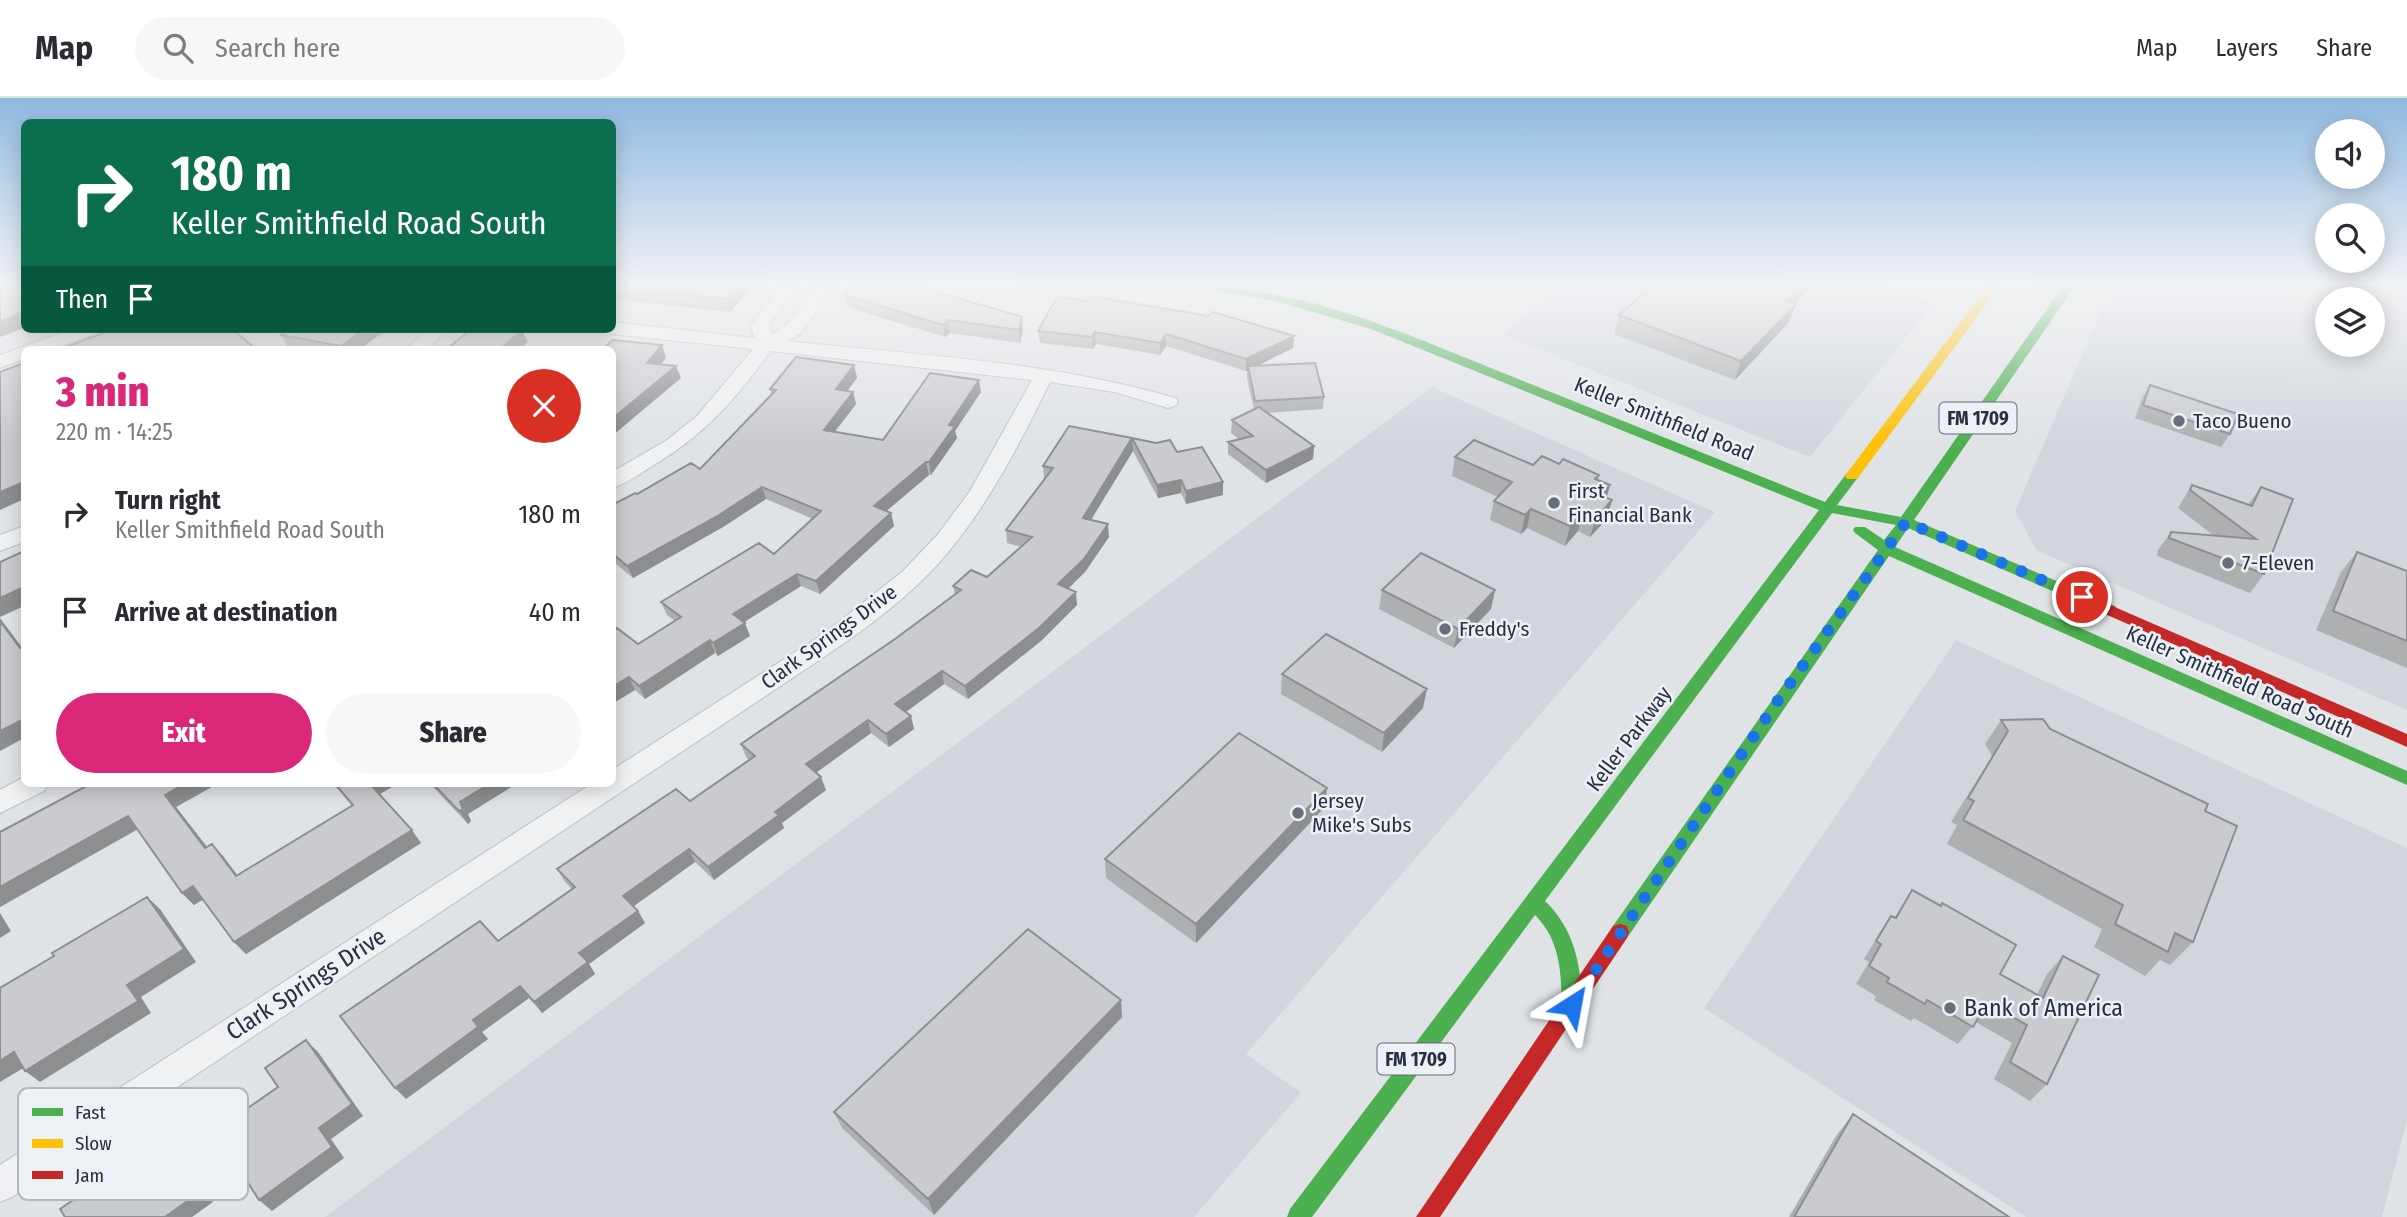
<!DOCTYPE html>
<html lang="en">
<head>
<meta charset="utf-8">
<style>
	:root { --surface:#fff; --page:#f7f7f7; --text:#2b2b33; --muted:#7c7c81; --line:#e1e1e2; --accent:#db2777 }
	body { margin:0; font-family:"Fira Sans Condensed",sans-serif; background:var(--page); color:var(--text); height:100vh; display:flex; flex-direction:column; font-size:26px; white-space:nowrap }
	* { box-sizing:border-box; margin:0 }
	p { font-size:23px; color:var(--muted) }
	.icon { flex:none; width:38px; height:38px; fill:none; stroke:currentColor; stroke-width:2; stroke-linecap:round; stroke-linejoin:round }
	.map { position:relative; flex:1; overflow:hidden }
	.details { position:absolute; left:21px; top:248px; width:595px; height:441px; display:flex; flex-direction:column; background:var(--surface); border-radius:10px; box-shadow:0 4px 18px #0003 }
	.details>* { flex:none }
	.guide { position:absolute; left:21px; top:21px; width:595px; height:214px; border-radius:10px; box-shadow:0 4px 18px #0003; background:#0b6e4f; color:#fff; overflow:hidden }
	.tools { position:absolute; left:2315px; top:21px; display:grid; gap:14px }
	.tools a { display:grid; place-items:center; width:70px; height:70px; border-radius:50%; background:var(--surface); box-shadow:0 4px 18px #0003; font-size:35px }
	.pin { position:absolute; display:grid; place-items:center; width:60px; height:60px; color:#fff; margin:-30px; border:4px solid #fff; border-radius:50%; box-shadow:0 2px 7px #0007 }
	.me { position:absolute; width:77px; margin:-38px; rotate:34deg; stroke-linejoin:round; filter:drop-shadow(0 0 5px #0008) }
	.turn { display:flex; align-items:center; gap:24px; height:147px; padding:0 35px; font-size:32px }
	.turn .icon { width:91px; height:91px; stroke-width:2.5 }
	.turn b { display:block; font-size:49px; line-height:60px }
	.then { display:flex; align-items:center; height:66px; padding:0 35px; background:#0003; gap:14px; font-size:26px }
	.round { display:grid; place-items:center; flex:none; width:74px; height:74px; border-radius:37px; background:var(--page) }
	.summary { display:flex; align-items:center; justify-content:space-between; height:119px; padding:0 35px }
	h1 { font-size:42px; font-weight:800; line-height:52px; color:var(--accent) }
	.cta { display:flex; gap:14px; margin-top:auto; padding:14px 35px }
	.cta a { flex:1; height:80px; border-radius:42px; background:var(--accent); color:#fff; font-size:28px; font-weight:800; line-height:80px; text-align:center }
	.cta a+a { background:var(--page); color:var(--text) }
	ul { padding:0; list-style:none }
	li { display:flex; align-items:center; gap:21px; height:98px; padding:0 35px }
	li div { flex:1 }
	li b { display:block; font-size:26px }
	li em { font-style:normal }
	header { display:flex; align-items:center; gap:42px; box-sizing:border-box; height:98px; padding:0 35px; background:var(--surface); border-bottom:2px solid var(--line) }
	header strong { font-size:33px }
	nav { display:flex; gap:38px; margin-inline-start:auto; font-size:24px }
	.search { width:490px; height:63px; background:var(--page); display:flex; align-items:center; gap:18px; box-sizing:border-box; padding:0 24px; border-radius:38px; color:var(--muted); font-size:26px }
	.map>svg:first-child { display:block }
	.built { fill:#d1d6dd; fill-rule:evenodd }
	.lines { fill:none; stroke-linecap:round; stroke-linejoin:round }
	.street-casing { stroke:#bec1c4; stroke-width:2 }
	.street { fill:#f0f1f2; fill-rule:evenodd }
	.fast { fill:#4caf50; fill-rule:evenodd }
	.slow { fill:#ffc107; fill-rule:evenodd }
	.jam { fill:#c62828; fill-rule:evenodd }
	.wall { fill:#adafb1 }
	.shaded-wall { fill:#8d8e90 }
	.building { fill:#c9cbce; stroke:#8d8e90; stroke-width:2 }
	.route { stroke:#1a73e8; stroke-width:12; stroke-dasharray:0 21.6 }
	.poi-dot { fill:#676f7a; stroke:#edf1f6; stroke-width:2.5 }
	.labels { text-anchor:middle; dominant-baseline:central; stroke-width:5; stroke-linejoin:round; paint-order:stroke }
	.shield { fill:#edf1f6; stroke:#626a77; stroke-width:2 }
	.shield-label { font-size:19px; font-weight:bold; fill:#263040 }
	.street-label { font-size:21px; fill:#263040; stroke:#edf1f6 }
	.poi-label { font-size:21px; fill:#263040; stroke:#edf1f6; text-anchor:start }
	.near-street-label { font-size:24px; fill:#263040; stroke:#edf1f6 }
	.near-poi-label { font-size:24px; fill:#263040; stroke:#edf1f6; text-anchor:start }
	.key { fill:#edf1f6; stroke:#b1b7bf; stroke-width:2 }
	.key-label { font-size:19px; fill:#263040 }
</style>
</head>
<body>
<header>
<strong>Map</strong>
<div class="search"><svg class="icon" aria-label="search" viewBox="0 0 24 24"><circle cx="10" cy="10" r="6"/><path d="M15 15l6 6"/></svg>Search here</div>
<nav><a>Map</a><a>Layers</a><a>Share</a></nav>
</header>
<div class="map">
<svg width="2407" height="1119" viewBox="0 0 2407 1119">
	<rect width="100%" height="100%" fill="#e0e3e6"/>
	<path class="built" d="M1561,188H1882L1934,205L1810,359L1503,237Z
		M2118,188H2407V612L2036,452L2015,413L2101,212ZM2328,201H2373V247H2328Z
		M1432,289L1715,414L1246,956L1301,995L1194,1119H325Z
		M1956,542L2407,750V1022L2382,1119H2026L1704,910Z"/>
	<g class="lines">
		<defs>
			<path id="street" d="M781,188H799L769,227L772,236L786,228L817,188H835L800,236L787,243C916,257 1050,263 1175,300L1178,304L1175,308L1168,310L1114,294L1050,284C1019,348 986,412 938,466C893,515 836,551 782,587L12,1099L0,1104V1067L591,686H612V672L826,534L903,473L939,435L970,393L1032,282L771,253C733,304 706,336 651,369C639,376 626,386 612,390V374L667,342L697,318L753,251L612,236L603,231H612V224L754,240L751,227Z
				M72,231H98L96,235L50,252H24V261L0,270V257Z
				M428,231H448L426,252H405Z
				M24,428V444L0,453V437Z
				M24,679V686H48L44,693L0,715V692Z"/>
		</defs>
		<use href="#street" class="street-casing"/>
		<use href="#street" class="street"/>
		<path class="fast" d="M1197,188C1305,188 1417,241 1516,280C1619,321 1722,363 1825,404L1847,375H1857L1859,378L1837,407L1901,419L2063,188H2075L1914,422L2115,508L2118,512L2115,516H2105L1908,430L1895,449L2407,673V687L1889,458L1627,840L1620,842L1613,840L1611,834L1613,828L1878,452L1855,435L1853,432L1855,429H1865L1884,442L1896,427L1832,415L1545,803C1569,826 1578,854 1581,886C1581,896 1583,905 1579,913L1572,916L1565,913L1562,907C1561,873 1560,842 1535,817L1312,1119H1287L1290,1111L1819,412L1371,231L1272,202L1203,191Z"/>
		<path class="slow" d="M1988,188H2000L1857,381H1847L1845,378L1847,375Z"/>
		<path class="jam" d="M2110,507L2407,636V649L2105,516L2102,512L2105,508Z
			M1620,826L1627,828L1629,834L1627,840L1440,1119H1416L1613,828Z"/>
	</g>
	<path class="wall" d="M612,188H753L730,214L612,201Z
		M844,197L1023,231L1020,245L950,235L945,239L847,209Z
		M1795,206L1789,224L1735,282L1614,236L1619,217Z
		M289,231H387L359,252H303L288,249L281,237Z
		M1038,233L1294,238L1293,250L1257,268L1324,299L1323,311L1267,315L1314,348L1313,361L1266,385L1228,356V344L1239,341L1231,335L1232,322L1254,312L1247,281V273H1246L1166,248L1160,257L1096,246L1093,251L1040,245Z
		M854,267L857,280L847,293L853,294L856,306L835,333L883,342L981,294L955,333L957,340L931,377H929L886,413L891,415L894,428L820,496L801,488L744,524L750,538L718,558L715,555L645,601L635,592L612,606V533L638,546L675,523L667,517L661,504L774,456L813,421L766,401L723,429L633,480L616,466L612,468V407L700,371L771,296L770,291Z
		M2150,287L2230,336L2221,349L2135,320L2142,300Z
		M1132,340L1133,353L1091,422L1109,439L1085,474L1068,491L1077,507L1041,543L968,601L944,586L906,614L914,631L889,649L871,635L816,675L826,692L782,725L784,730L714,782L695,764L633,808L638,813L645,825L589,866L595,876L542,915L529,900L482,934L488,941L406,1001L498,843L572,791L565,784L557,771L690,703L749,662L746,659L741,646L895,541L955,497L953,488L987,479L1022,449L1007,445L1006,432L1044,381L1043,368Z
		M1132,340L1177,354L1223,384V397L1186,406L1181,395L1158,400L1133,353Z
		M1455,359L1533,367L1559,366L1599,377L1598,382L1610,387L1606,399L1612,402L1607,421L1590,439L1578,433L1565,448L1527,430L1521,436L1490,422L1494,403L1498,399L1452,378Z
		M2192,387L2248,407L2261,389L2264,476L2250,495L2157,458L2158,452L2171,434L2214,438L2178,410Z
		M2357,454L2407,473V570L2316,532L2341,474Z
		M1382,492H1495L1491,511L1454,550L1379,511Z
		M1282,576L1423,610L1382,654L1281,596Z
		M2001,622L2050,631L2205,713L2193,844L2170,867L2160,862L2145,878L2094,849L2102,831L1947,746L1957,727L1951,724L1992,658L1985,646Z
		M90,686H217L176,709L207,749L212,746L237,777L352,708L334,686H397L380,696L421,745L246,856L234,844L203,802L194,807L182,795L137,731L0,809V734Z
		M430,686H516L468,716L471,723L468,726Z
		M1325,709L1196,845L1106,780L1105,761Z
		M1912,792L1940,808L1942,805L2000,876L2037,897L2047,876L2063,858L2047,986L2030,1003L1994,981L2012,945L1976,924L1958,946L1914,920L1911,923L1874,902L1876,898L1856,886L1869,864L1864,861L1879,836L1891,818L1895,819Z
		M1122,919L934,1117L842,1030L834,1014Z
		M1853,1016L2009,1119H1789L1836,1038Z"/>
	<path class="shaded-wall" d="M738,188H753L730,214L726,201Z
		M1801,188H1813L1780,221L1787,203Z
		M1796,206L1789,224L1735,282L1741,263Z
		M24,214V230L0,239V223Z
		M1022,219L1023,231L1020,245L1019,232Z
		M948,222L950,235L945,239L943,227Z
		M364,231H387L359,252H343L341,248Z
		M522,232L528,244L519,252H499Z
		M1095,234L1096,246L1093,251L1092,239Z
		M1166,236V248L1160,257V245Z
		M1294,238L1293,250L1248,272V268V273H1246V261Z
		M662,247L666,260L651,277L647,265Z
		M854,267L857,280L839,304L836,291Z
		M676,268L681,280L612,338V321Z
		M979,282L981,294L955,333L957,340L931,377L929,364L949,327Z
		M853,294L856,306L827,344L824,332Z
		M1132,340L1133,353L1084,433L1083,420Z
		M1314,348L1313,361L1266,385V372Z
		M926,364L929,377L877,421L874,408Z
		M1181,382V395L1158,400L1157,387Z
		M24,384V401L0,412V394Z
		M1223,384V397L1186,406V393Z
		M1610,387L1605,406L1601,397Z
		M762,389L766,401L723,429L633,480L627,468Z
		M1612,402L1607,421L1590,439L1596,420Z
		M1531,411L1527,430L1521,436L1525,417Z
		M1583,414L1578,433L1565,448L1570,428Z
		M891,415L894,428L820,496L816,483Z
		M1108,426L1109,439L1085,474L1059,499L1058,486Z
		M612,459L616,466L612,468Z
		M797,476L801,488L738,528L733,516Z
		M24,489V508L0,519V500Z
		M1495,492L1491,511L1454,550L1458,531Z
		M1076,494L1077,507L1041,543L968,601L965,588Z
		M0,520L24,552L20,550L0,523Z
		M745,525L750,538L718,558L713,545Z
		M710,542L715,555L645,601L639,588Z
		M942,573L944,586L899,619L895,606Z
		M629,579L635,592L612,606V589Z
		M1427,591L1423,610L1382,654L1384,635Z
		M911,618L914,631L889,649L886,636Z
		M24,621V640L0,653V633Z
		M868,622L871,635L810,679L806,666Z
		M821,679L826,692L782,725L784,730L714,782L708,769L775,714Z
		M184,686H217L176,709L217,762L205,750L165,697Z
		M370,686H397L378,697Z
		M489,686H516L468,716L471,723L468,726L459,713L460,704Z
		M1327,690L1325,709L1196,845V826Z
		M128,718L140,730L0,809V789Z
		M412,732L421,745L246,856L234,844Z
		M212,746L223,758L247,790L236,778Z
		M689,751L695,764L630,811L623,798Z
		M193,788L205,800L194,807L182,795Z
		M147,799L160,811L196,864L141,899L151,915L40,984L25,973L127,887Z
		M638,813L645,825L589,866L595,876L542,915L534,904L579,855Z
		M0,815L11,833L0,840Z
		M520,888L529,900L482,934L488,941L406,1001L395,990L473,922Z
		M1121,902L1122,919L934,1117L928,1101Z
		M306,942L318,954L363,1018L331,1041L344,1060L272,1113L259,1102L319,1030Z
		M14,954L30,966L0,984V963Z
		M165,1039L178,1048L213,1104L192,1119H165Z"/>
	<path class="building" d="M0,188H24V214L0,223Z
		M612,188H738L726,201L612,189Z
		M853,188H916L1022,219L1019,232L948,222L943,227L844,197Z
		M1652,188H1801L1787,203L1796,206L1741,263L1619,217Z
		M1090,198L1208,218L1213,214L1294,238L1246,261L1166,236L1160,245L1095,234L1092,239L1038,233L1057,199L1088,203Z
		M114,231H232L257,252H58Z
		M289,231H364L341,248L281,237Z
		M471,231H519L522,232L499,252H446Z
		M612,242L662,247L647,265L676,268L612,321V252H603Z
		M796,259L854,267L836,291L853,294L824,332L883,342L930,275L979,282L949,327L955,328L929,364H926L874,408L891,415L816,483L797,476L733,516L745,525L713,545L710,542L639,588L629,579L612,589V533L617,530L638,546L681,519L661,504L759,445L774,456L821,413L762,389L719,417L627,468L612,455V424L614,423L612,422V407L635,395L637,396L691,365L700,371L776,292L770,291Z
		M24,265V384L0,394V274Z
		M1315,265L1324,299L1255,303L1248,268Z
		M2150,287L2238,316L2230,336L2143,307Z
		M1259,309L1314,348L1266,372L1228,344L1253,338L1232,322Z
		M1069,328L1132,340L1083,420L1108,426L1084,461L1058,486L1076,494L1039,530L965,588L942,573L895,606L911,618L886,636L868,622L806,666L821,679L775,714L779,717L708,769L689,751L623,798L638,813L579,855L588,864L534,904L520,888L473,922L478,929L395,990L340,918L480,823L498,843L575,789L557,771L676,691L690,703L755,658L741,646L895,541L961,492L953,488L971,472L987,479L1032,439L1006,432L1053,370L1043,368Z
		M1132,340L1156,345L1170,342L1177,354L1202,349L1223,384L1186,393L1181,382L1157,387Z
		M1474,342L1533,367L1542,358L1559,366L1563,361L1599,377L1595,381L1610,387L1601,397L1612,402L1596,420L1583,414L1570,428L1531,411L1525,417L1494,403L1512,384L1455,359Z
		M2192,387L2252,408L2261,389L2293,401L2264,476L2169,440L2171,434L2256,441L2190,392Z
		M24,453V489L0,500V464Z
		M2357,454L2407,473V543L2333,513Z
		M1421,455L1495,492L1458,531L1382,492Z
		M0,523L20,550L24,548V621L0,633Z
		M1326,536L1427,591L1384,635L1282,576Z
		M2043,621L2050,631L2208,706L2205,713L2237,728L2193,844L2175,835L2168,854L2115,826L2123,807L1963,722L1974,703L1968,700L2008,633L2001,622Z
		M1239,635L1327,690L1196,826L1105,761Z
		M90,686H184L165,697L205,750L212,746L236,778L353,707L335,686H370L412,732L234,844L193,788L182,795L128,718L0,789V734Z
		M433,686H489L460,704L463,711L459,713Z
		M1912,792L1941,808L1942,805L2016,847L2000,876L2043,900L2063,858L2099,877L2047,986L2010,964L2027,927L1987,905L1973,929L1927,902L1925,906L1887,884L1889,880L1869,868L1881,846L1876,843L1891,818L1896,820Z
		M147,799L184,851L127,887L138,903L25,973L14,954L0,963V890L54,858L52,855Z
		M1028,831L1121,902L928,1101L834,1014Z
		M306,942L352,1006L319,1030L332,1049L259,1102L215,1033L278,989L265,970Z
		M1853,1016L2009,1119H1794Z
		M165,1039L200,1094L165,1119H65L60,1111Z"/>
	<linearGradient id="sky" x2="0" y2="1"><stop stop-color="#90b9e0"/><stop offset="0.54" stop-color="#f1f2f4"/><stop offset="1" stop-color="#f1f2f4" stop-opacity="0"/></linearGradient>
	<rect width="2407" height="345" fill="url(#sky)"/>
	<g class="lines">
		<path class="route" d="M1572,907L1779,601L1906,424L2082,499"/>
	</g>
	<g class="poi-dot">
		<circle cx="2179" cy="323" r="7"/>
		<circle cx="1554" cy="405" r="7"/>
		<circle cx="2228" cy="465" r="7"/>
		<circle cx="1445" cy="531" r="7"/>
		<circle cx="1298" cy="715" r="7"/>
		<circle cx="1950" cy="910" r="7"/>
	</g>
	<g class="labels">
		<g class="shield">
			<rect x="1939.5" y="304.5" width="77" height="31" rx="5"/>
			<rect x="1377.5" y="945.5" width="77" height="31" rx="5"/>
		</g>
		<g class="shield-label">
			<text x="1978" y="320">FM 1709</text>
			<text x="1416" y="961">FM 1709</text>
		</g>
		<g class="street-label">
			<text transform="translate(1664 321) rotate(22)">Keller Smithfield Road</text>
			<text transform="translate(829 539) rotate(-36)">Clark Springs Drive</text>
			<text transform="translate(2240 584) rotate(24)">Keller Smithfield Road South</text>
			<text transform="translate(1629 641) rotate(-53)">Keller Parkway</text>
		</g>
		<g class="poi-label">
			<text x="2193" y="323">Taco Bueno</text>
			<text x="1568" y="393">First<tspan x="1568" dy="24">Financial Bank</tspan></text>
			<text x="2242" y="465">7-Eleven</text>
			<text x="1459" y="531">Freddy's</text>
			<text x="1312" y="703">Jersey<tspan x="1312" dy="24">Mike's Subs</tspan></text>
		</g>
		<g class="near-street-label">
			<text transform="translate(306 886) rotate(-33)">Clark Springs Drive</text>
		</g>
		<g class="near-poi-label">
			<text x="1964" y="910">Bank of America</text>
		</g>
	</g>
	<rect x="18" y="990" width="230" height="112" rx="10" class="key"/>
	<rect x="32" y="1010" width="31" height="8" fill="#4caf50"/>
	<rect x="32" y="1041" width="31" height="9" fill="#ffc107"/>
	<rect x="32" y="1073" width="31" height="8" fill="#c62828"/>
	<g class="key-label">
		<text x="75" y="1021">Fast</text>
		<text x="75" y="1052">Slow</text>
		<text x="75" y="1084">Jam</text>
	</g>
</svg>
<div class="tools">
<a><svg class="icon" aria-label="sound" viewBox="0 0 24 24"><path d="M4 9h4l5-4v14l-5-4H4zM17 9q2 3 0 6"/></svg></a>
<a><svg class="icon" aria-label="search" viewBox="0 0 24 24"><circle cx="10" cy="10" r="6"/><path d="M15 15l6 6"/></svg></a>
<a><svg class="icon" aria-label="layers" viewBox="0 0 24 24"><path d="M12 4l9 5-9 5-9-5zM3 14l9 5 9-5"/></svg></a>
</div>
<div class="pin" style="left:2082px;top:499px;background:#d93025"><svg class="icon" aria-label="arrive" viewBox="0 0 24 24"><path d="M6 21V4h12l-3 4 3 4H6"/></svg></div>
<svg class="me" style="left:1572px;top:907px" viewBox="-20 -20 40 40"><path d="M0-17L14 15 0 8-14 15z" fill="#1a73e8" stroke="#fff" stroke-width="4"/></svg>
<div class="guide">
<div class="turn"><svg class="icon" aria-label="right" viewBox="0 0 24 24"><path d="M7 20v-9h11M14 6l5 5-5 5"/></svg><div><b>180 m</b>Keller Smithfield Road South</div></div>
<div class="then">Then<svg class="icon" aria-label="arrive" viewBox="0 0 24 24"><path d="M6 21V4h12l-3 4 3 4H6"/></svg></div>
</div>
<section class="details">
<div class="summary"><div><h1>3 min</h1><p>220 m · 14:25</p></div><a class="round" style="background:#d93025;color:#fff"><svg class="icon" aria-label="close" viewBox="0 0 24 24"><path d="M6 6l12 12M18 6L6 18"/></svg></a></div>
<ul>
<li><svg class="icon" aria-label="right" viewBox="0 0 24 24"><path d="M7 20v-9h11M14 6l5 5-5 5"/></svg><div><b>Turn right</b><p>Keller Smithfield Road South</p></div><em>180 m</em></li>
<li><svg class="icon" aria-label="arrive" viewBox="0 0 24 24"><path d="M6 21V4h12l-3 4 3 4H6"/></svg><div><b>Arrive at destination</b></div><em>40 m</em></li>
</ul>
<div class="cta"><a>Exit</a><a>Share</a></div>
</section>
</div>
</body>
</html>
